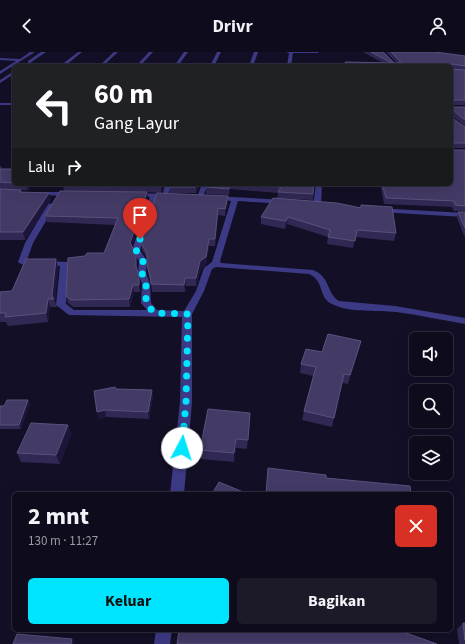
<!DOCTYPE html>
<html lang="id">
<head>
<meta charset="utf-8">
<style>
	:root { --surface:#0e0b1c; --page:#1c1929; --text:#f1f3f6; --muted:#9b9ba3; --line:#2e2b3b; --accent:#00e5ff }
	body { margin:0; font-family:"Source Sans 3",sans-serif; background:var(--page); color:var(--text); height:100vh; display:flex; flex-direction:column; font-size:15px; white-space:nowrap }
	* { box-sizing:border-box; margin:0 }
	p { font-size:13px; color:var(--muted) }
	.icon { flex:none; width:22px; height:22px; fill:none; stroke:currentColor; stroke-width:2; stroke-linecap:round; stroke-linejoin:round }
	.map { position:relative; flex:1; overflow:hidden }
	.sheet { position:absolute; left:12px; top:440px; width:441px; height:140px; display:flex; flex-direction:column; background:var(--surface); border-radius:6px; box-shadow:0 4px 16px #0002,0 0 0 1px var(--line) }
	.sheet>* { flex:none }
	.banner { position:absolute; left:12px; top:12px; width:441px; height:122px; border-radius:6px; box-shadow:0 4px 16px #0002,0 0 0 1px var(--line); background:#202124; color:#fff; overflow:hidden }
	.fabs { position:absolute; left:409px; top:280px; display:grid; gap:8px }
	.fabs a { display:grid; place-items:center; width:44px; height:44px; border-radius:6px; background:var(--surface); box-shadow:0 4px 16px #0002,0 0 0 1px var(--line); font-size:20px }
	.pin { position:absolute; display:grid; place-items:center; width:34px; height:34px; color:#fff; margin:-41px -17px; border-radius:50% 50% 50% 0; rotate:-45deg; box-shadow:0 0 4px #0007 }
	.pin .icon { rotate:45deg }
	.me { position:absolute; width:44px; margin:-22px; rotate:5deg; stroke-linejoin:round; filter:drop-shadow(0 0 3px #0008) }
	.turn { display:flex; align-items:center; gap:14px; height:84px; padding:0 16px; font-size:18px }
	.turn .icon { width:52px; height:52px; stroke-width:2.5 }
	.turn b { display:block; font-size:28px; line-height:34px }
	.then { display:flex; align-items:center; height:38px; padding:0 16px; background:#0003; gap:8px; font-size:15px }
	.round { display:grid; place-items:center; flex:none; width:42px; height:42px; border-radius:6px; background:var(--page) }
	.headline { display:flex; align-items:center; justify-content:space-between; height:68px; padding:0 16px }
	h1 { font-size:24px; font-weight:700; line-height:30px }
	.button { display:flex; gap:8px; margin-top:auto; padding:8px 16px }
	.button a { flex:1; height:46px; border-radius:6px; background:var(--accent); color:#111; font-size:16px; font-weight:700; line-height:46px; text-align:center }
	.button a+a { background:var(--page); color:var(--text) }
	header { display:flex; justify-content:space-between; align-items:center; height:52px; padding:0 16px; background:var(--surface); font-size:18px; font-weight:700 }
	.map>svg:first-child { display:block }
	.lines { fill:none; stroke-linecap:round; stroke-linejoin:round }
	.service { fill:#3d3a85; fill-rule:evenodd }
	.minor { fill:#3d3a85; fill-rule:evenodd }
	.wall { fill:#312854 }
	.shaded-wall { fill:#1d163a }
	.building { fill:#433a66; stroke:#5a527e }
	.route { stroke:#00e5ff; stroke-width:7; stroke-dasharray:0 12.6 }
</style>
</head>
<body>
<header><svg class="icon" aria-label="back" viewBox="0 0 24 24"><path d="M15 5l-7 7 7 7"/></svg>Drivr<svg class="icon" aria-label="person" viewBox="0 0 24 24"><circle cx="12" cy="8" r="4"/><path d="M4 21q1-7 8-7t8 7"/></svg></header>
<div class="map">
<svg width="465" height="592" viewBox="0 0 465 592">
	<rect width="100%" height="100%" fill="#130f26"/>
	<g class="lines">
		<path class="service" d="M168,132L171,134L168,144L163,145L162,144L165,134Z"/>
		<path class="minor" d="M30,0H35L0,22V19L16,9L0,8V6L20,7Z
			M41,0H46L30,11H28V9Z
			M78,0H82L65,14H60Z
			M114,0H118L103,14H99Z
			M149,0H153L140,14H136Z
			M184,0H188L178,14H174Z
			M217,0H221L214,14H210Z
			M254,0H258L253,14H249Z
			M286,0H318L319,1H293L291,14H287L289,1Z
			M380,0H384L398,14H394Z
			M14,19V22L0,31V28Z
			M0,51H14V53H0Z
			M202,132H208L203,145L200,147L197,145Z
			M316,132H322L321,154L317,156L313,154Z
			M36,140H72L75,142L72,144L34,143L33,142Z
			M134,141L170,142L173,144L170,146H157L140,198L147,209L146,221L150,232L151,251L157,258L184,259L196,239L204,216L212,210L231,149L212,147V145L214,144L285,148L288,150L285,152L238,149L220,209L221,211L313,218C331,225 326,241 339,249L395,254L465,266V272C442,268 419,263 396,260C377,258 349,261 332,252C318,246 325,229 309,222L216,215L212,217L204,239L192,262V350L184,442H170L180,350L182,265L69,263L56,253L60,214C49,214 26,217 18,210L25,191L48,152L54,151L56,152L33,191L27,208L67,210L68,212L66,252L74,258H147L141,251L142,232L138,221L139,209L132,198L150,145L132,144V142Z
			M376,156L465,161V165L379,160L375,158Z
			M156,578H172L170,592H154Z"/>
	</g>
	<path class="wall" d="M363,0H383L394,11H397L386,0H436L465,4V18L451,17H452L465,18V53H451V14H345V10L383,11Z
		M451,54L452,55H465V74L451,63V65L465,75V96H452V98H465V159H454L452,155L384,152L381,136V132H451Z
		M0,114H1L2,117H14V132H32L28,138H21L22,140L51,148L25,188H0Z
		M63,132H166L164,134L161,141L147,140L148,146L132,194L137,209V218L140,232V240H134L130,255H73L68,251L66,244L85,204L104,201L115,173L47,170L45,164L101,140L64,139Z
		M170,132H201L196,141H170Z
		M207,132H314L313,148L277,146L278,141L230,137L229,143L206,142V135Z
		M228,150L225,164L218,163L215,194H209L206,213L201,217L196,234H186L185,240H152L151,230L148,221L147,213V206L142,198L141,191Z
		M361,153L396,181L394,189L355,185L353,196L327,192L328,185L287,172L285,177L261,172V165L360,156Z
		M458,160H465V186L457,166Z
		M56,207L58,216L55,250L57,255H50L48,270L8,274L6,270H0V240L12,239Z
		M361,289L359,298L348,332L342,331L332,375L302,368L304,359L313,324L300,321L301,312L322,300Z
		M153,345L149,367L106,365L99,367L97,360Z
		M28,348L30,352L21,377H0V354H4Z
		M250,361L247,397L236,396L234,410L201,407L200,398Z
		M68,373L71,382L60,412L21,410L17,401Z
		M463,571H465V592H459L457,577Z"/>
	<path class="shaded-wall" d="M26,132H32L28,138Z
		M161,132H166L164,134L161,141Z
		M197,132H201L196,141V135Z
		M230,132V137L229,143V137Z
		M147,140L148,146L131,198L130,191Z
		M49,141L51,148L25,188L23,180Z
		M228,144V150L225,164V157Z
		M218,156V163L215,194V187Z
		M288,165L287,172L285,177L286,169Z
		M209,187V194L206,213L201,217L196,234V226L200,209Z
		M136,202L137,209V222L136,214Z
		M56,207L58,216L55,250L54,247L52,244Z
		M139,225L140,232V240L139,233Z
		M185,226L186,234L185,240L184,233Z
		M133,233L134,240L130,255L129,247Z
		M48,247L50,255L48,270L46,261Z
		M361,289L359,298L348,332L350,323Z
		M152,338L153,345L149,367L148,360Z
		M28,348L30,352L21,377L19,373Z
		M105,358L106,365L99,367L97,360Z
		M250,361V370L247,397L248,388Z
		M68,373L71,382L60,412L56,403Z
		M236,387V396L234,410V401Z
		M72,587L75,592H71Z"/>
	<path class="building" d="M371,0H383L394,11H400V9L391,0H435L465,4V14L452,12L451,15V14H347L345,10L392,11Z
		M451,16L452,17L465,18V48H452L451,53Z
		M451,54L452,55H465V68L453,58H451V65L465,75V91H452L451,93Z
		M451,93L452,98H465V154L455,153L454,149L386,146L382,132H451Z
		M0,117H14V131L0,130Z
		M63,132H161V134Z
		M171,132H197L196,135H170Z
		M207,132H230L229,137L206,135Z
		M245,132H314L313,142L278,140L281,135Z
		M0,137L21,138L19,140L49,141L23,180H0Z
		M60,139L147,140L130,191L136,202V214L139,225V233H133L129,247L71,248L66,244L68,206L85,204L87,201H104L118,166L45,164Z
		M157,141L228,144L225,157L218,156L215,187H209L206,205L200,209L196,226H185L184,233L151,232L150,224L147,213V201L141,191Z
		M273,146L337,151L361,156V153L392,155L396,181L357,178L355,189L328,185L330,178L288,165L286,169L261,165Z
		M458,160H465V176Z
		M26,207H56L52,244L54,247H48L46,261L5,265L6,261H0V240L12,239Z
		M328,282L361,289L350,323L344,322L334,366L304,359L316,315L301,312L306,297L322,300Z
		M115,335L116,337L152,338L148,360L105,358L97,360L94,339Z
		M7,348H28L19,373H0V354H4Z
		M208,357L250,361L248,388L236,387L234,401L200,398Z
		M31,371L68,373L56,403L17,401Z
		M268,416L326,423V426L410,434L411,442H266Z
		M219,430L248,442H212Z
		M463,571H465V588Z
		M179,578H394L406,581L437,592H177Z
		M17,582L72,587L71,592H13Z"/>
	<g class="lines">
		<path class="route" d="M140,187L136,198L143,209L142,221L146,232V251L154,261L188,262L186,350L182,396"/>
	</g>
</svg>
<div class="fabs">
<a><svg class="icon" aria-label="sound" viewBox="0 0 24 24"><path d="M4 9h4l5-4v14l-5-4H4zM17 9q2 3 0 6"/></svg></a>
<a><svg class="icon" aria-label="search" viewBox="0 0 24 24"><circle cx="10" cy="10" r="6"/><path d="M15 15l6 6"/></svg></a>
<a><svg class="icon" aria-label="layers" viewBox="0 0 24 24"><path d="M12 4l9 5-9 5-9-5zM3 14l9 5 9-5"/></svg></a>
</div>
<div class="pin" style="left:140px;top:187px;background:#d93025"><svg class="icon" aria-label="arrive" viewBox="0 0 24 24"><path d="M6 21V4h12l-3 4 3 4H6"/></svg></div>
<svg class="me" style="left:182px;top:396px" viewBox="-20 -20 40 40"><circle r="19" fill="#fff"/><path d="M0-13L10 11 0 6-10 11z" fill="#00e5ff"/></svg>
<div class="banner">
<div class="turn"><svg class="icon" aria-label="left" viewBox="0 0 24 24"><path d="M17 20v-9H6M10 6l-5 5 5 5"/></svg><div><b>60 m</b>Gang Layur</div></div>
<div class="then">Lalu<svg class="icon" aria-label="right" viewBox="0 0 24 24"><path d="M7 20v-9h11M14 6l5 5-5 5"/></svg></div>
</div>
<section class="sheet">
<div class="headline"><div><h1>2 mnt</h1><p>130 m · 11:27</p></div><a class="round" style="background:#d93025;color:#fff"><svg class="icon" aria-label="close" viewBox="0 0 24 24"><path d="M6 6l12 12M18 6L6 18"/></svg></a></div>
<div class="button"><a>Keluar</a><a>Bagikan</a></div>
</section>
</div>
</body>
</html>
